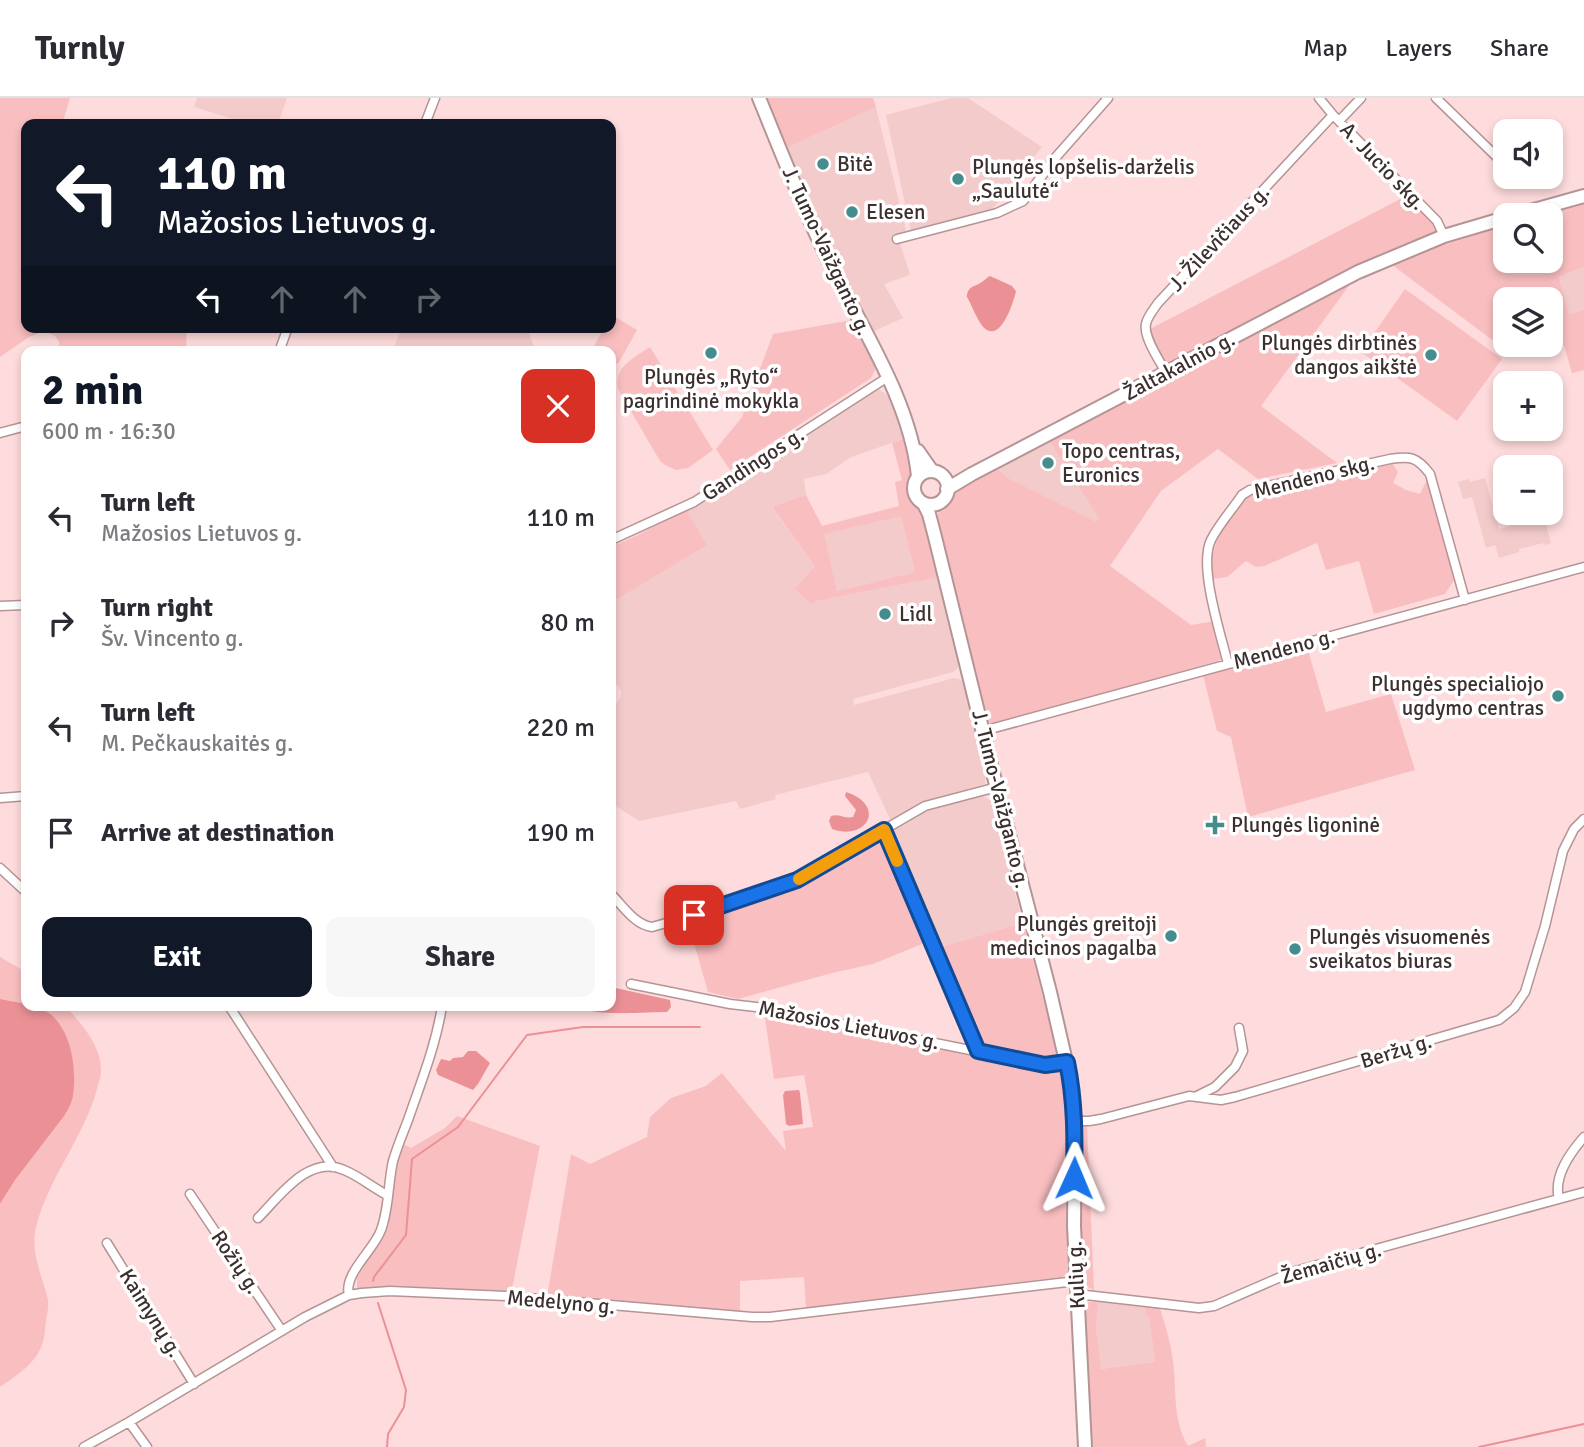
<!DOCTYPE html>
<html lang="en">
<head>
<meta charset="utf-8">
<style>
	:root { --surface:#fff; --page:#f7f7f7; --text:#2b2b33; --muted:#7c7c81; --line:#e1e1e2; --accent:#111827 }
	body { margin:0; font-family:Signika,sans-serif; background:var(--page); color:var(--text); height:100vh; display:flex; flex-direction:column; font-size:26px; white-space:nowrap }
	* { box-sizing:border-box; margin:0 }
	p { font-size:23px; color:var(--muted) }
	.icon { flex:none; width:38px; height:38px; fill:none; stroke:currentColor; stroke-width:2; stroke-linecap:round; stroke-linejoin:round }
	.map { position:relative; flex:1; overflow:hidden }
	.details { position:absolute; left:21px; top:248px; width:595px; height:665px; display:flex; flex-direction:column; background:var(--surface); border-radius:14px; box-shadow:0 4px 10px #0003 }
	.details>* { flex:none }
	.hud { position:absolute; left:21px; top:21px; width:595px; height:214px; border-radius:14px; box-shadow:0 4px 10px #0003; background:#111827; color:#fff; overflow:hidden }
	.tools { position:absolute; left:1493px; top:21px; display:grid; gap:14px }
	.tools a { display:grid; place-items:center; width:70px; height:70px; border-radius:14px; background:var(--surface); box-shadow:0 4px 10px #0003; font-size:35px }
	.pin { position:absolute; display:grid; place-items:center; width:60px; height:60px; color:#fff; margin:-30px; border-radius:14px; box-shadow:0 4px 10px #0006 }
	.me { position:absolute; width:77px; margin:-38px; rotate:1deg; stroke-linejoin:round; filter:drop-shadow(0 0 5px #0008) }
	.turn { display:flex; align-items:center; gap:24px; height:147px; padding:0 21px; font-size:32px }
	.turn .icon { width:91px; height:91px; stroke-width:2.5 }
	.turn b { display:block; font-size:49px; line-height:60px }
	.lanes { display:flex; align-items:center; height:66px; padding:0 21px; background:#0003; justify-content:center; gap:35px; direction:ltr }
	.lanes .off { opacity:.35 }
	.round { display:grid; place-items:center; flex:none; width:74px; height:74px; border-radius:14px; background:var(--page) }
	.headline { display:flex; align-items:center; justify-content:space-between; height:119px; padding:0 21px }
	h1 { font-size:42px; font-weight:700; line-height:52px; color:var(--accent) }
	.action { display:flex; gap:14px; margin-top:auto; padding:14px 21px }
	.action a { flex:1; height:80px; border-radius:14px; background:var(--accent); color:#fff; font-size:28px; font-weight:700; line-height:80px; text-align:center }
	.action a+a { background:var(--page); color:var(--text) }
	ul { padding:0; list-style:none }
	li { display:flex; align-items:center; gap:21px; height:105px; padding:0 21px }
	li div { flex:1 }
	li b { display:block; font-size:26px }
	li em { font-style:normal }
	header { display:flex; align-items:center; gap:42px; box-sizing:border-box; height:98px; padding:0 35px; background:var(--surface); border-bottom:2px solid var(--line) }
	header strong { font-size:33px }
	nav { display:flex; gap:38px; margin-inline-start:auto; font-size:24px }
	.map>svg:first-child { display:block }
	.built { fill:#f4cbcb }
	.green { fill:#f9bec0; fill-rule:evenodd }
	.water { fill:#eb9196 }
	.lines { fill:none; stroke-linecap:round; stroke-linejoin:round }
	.stream { stroke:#eb9196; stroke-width:2 }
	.street-casing { stroke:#b49495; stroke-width:11 }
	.secondary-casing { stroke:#b49495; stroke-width:16 }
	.primary-casing { stroke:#b49495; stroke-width:16 }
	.street { stroke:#fff; stroke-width:8 }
	.secondary { stroke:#fff; stroke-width:12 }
	.primary { stroke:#fff; stroke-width:12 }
	.route-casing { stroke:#114b97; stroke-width:18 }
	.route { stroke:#1a73e8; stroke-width:12 }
	.slow { stroke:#f59e0b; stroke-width:12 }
	.poi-dot { fill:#448c8d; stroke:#fff; stroke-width:2.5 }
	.labels { text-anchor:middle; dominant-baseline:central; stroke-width:7; stroke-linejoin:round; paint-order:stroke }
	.poi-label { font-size:21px; fill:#3c2f2f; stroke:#fff; text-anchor:start }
	.street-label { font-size:21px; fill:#3c2f2f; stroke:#fff }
</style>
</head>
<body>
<header>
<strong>Turnly</strong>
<nav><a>Map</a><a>Layers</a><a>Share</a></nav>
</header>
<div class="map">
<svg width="1584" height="1349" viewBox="0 0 1584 1349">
	<rect width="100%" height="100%" fill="#fedbdc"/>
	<path class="built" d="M197,0H287L278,26H249L194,9Z
		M951,0H968L1042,49L991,113L911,133L886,17Z
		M876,9L908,141L900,145L910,177L884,186L903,220L872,234L825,140L786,50Z
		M1584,169V212L1569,218L1559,179Z
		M402,229H527L534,249L547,254H392Z
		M875,292H880L888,298L906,340L851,359L826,376L804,381L806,397L772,410L815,468L816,503L940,479L959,561L958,570L953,574L853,601L854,607L954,580L961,582L965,586L986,674L985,686L924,703L891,723L868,674L775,697L776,701L740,711L736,703L639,723L611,705V612L617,605L621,598V593L611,577V505L706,447L686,411L716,394Z
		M1048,341L1100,420L1096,425L1008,380L995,369Z
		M1485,380L1499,431L1511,428L1508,417L1516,415H1543L1551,445L1544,447L1543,445L1519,451V454L1499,460L1495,447L1486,450L1472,399L1463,401L1458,384L1469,381L1470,384Z
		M901,417L915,474L837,493L823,436Z
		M983,698L991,703L1023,825L937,850L890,740L891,735L895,730L927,711Z
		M1098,1201L1145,1208L1146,1218H1149L1155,1264L1100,1271L1096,1230Z"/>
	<path class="green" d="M0,0H70L62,26H26V229H187L186,248L183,254H60L59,244L55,238L44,233L29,239L0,259Z
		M766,0H873L876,9L786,50Z
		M1408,97L1440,133L1383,157L1335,179L1167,267L1148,232Z
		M1584,105V169L1559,179L1569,217L1584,212V272L1572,275L1564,248L1515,259L1391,166L1434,150L1505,128V163H1550V117H1538ZM1505,201H1550V247H1505Z
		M1351,185L1261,308L1337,365L1258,381L1218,351L1161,393L1110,468L1191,527L1215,523L1224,561L996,626L990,625L985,620L938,436C938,429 936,420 939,413C945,392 976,380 995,369L1008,380L1096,424L1099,420L1048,341L1226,247Z
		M1405,191L1502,261L1457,323L1361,254Z
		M612,217L637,232L618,266L611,262V254H596L592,251L605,229H611Z
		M852,222L874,267L875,272L871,280L730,372L716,351L742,319L773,236Z
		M650,249L713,352L688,370L676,372L667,368L660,363L618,291C614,268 634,260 650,249Z
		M906,340L914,378L909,388V393L912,400L925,414L940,479L816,503L812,506L795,491L815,468L772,409L806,397L822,428L899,408L895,384L902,382L892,345ZM901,418L915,474L837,493L824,436Z
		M1392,365L1398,374L1393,385L1406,392L1420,396L1427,382L1430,383L1456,479L1445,496L1374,516L1359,463L1326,472L1317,445L1264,468L1256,469L1246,463L1227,479L1212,481C1206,447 1229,423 1247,397Z
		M686,411L707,447L611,505V449L638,437Z
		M1307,549L1326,614L1391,596L1415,672L1248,719L1231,639L1217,633L1203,577Z
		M881,739L927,844L873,866L832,875L738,901L708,894L688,824L798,787Z
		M1023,825L1063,975L1069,1019L1070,1170L1068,1175L1062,1179L806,1210L804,1179L740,1183V1214L547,1199L571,1056L590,1066L647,1039L650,1019L671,1000L706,988L722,975L786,1053L783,1033L813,1029L804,977L774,981L764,914L983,957L937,850Z
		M0,859L26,874V906L0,901Z
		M34,908H65C81,925 101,947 101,972C101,980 97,990 95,998C80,1044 48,1082 36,1129C30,1155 42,1177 48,1202C49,1209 47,1216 46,1223C45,1230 45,1237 43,1244C37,1265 17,1277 0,1289V1106L15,1082L33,1056L74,975L67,940L43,912Z
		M457,1018L540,1048L511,1196L399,1189H383L357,1193V1180L388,1129L398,1063L403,1046L411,1050L445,1030Z
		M1084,1027H1087L1094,1192L1084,1187L1082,1183L1078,1123L1081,1033Z
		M1088,1204H1098L1096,1230L1101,1271L1155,1264L1149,1218H1146L1145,1208L1160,1210C1165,1227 1171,1245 1173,1263C1177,1293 1172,1320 1188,1348L1205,1340L1206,1349H1089L1084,1209Z"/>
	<path class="water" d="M990,178L1012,188L1016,193C1014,203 1002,241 987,232C979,228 972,207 967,199C967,188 975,189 982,184C985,182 987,179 990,178Z
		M846,694C887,707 867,744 832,731L829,723L831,718C839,715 845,721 853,719L856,712L845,698Z
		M611,889L670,902L671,909L667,914C646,914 593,919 577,908H611Z
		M0,901L26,906V908C68,908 78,965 73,997C72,1005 68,1011 64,1018L15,1082L0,1106Z
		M468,953H476L490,965L478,986L473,992L438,977L436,972L441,961L450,963L453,960L463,959Z
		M799,992L800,995L803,1026L789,1028L786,1026L783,997L785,993Z"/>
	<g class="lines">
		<path class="stream" d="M373,1183L374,1179L406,1137L412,1061L458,1029L527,937L583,929H700
			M378,1205L406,1292L404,1309L388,1336L387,1349
			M1479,1349L1584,1326"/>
		<defs>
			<path id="street" d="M1319,0L1333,17L1437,123L1444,138
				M1436,0L1502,64
				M1339,23L1361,0
				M425,26L435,0
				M897,141L997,115L1023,103L1056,59L1108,0
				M279,254L288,229
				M1166,275C1160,263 1143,239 1146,226C1147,219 1154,211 1158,205L1333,17
				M0,335L26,328
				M611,442L694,404L888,279
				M0,508L26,507
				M1228,566C1221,537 1198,468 1211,442C1219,426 1232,412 1242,397L1250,392L1390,361C1411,358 1417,359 1430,376L1465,502
				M983,633L1584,469
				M0,700L26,698
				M884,732L978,953
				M0,770L26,794
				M611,796C623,808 635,827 652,829L715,811L797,782L925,708L997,689
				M631,886L730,906L756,909L1045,967L1067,964
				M229,908L333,1069
				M1197,998L1215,989L1235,969L1243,953L1239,930
				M1075,1023H1089L1101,1021L1189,998L1221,1002L1235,999L1499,922L1514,910L1525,894L1545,828L1563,753L1574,731L1584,721
				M190,1096L282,1233
				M1559,1101C1553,1078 1570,1055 1584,1039
				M258,1120C280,1098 309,1056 344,1072C359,1078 372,1089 387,1097
				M107,1145L194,1286
				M1077,1196L1199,1210L1214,1208L1292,1174L1584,1094
				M349,1197C343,1176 374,1152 381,1132C389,1111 388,1085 393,1063C397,1049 403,1035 408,1022C421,984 436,947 442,908
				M129,1324L147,1349
				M84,1349L129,1324L305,1219L349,1197L362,1195L390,1193L506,1198L752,1219H770L1076,1183"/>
			<path id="secondary" d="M759,0C780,51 800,103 824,153C857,224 910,299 918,378
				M918,353L932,373"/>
			<path id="primary" d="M1516,117L1584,98
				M914 390a17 17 0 1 1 34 0a17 17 0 1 1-34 0Z
				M947,391L972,376L1358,174L1444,138L1505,120
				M924,406L929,416L935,439L991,667L1050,894L1070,981L1075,1023L1074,1128L1085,1349"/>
		</defs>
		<use href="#street" class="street-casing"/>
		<use href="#secondary" class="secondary-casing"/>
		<use href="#primary" class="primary-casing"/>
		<use href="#street" class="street"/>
		<use href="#secondary" class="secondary"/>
		<use href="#primary" class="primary"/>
	</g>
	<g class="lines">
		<defs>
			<path id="route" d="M694,817L797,782L884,732L978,953L1045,967L1067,964C1075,1003 1075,1040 1074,1080"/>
		</defs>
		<use href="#route" class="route-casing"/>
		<use href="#route" class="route"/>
		<path class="slow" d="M799,781L884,732L897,763"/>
	</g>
	<g class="poi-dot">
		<circle cx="823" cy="66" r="7"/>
		<circle cx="958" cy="81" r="7"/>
		<circle cx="852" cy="114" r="7"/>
		<circle cx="711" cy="255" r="7"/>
		<circle cx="1431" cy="257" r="7"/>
		<circle cx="1048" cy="365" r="7"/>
		<circle cx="885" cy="516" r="7"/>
		<circle cx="1558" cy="598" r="7"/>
		<path d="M1211.5 716.5h7v7h7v7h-7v7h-7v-7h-7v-7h7z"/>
		<circle cx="1171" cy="838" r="7"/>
		<circle cx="1295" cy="851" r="7"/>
	</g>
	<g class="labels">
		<g class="poi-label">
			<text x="837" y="66">Bitė</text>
			<text x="972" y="69">Plungės lopšelis-darželis<tspan x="972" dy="24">„Saulutė“</tspan></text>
			<text x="866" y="114">Elesen</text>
			<text x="1417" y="245" text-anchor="end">Plungės dirbtinės<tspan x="1417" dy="24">dangos aikštė</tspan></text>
			<text x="711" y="279" text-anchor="middle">Plungės „Ryto“<tspan x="711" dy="24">pagrindinė mokykla</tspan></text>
			<text x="1062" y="353">Topo centras,<tspan x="1062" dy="24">Euronics</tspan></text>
			<text x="899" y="516">Lidl</text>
			<text x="1544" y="586" text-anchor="end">Plungės specialiojo<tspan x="1544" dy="24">ugdymo centras</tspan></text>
			<text x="1231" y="727">Plungės ligoninė</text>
			<text x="1157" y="826" text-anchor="end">Plungės greitoji<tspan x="1157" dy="24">medicinos pagalba</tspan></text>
			<text x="1309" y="839">Plungės visuomenės<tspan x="1309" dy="24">sveikatos biuras</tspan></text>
		</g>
		<g class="street-label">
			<text transform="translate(1383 68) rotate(46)">A. Jucio skg.</text>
			<text transform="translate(1219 140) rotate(-47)">J. Žilevičiaus g.</text>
			<text transform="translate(827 153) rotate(65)">J. Tumo-Vaižganto g.</text>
			<text transform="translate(1179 268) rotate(-28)">Žaltakalnio g.</text>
			<text transform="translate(753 366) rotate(-33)">Gandingos g.</text>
			<text transform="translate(1314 379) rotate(-14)">Mendeno skg.</text>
			<text transform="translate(1284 551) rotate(-15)">Mendeno g.</text>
			<text transform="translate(1001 701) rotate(76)">J. Tumo-Vaižganto g.</text>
			<text transform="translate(849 927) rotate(11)">Mažosios Lietuvos g.</text>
			<text transform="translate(1396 953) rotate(-17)">Beržų g.</text>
			<text transform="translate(236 1164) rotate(56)">Rožių g.</text>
			<text transform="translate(1331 1165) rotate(-16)">Žemaičių g.</text>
			<text transform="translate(1076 1177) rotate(-93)">Kulių g.</text>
			<text transform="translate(561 1204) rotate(5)">Medelyno g.</text>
			<text transform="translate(151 1215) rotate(58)">Kaimynų g.</text>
		</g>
	</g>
</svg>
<div class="tools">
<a><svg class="icon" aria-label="sound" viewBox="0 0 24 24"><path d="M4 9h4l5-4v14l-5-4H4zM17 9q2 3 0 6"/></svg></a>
<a><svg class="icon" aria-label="search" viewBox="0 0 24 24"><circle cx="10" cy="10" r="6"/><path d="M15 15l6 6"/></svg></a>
<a><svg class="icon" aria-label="layers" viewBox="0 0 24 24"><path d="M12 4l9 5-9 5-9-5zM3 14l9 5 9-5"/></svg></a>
<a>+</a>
<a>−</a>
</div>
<div class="pin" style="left:694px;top:817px;background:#d93025"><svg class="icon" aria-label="arrive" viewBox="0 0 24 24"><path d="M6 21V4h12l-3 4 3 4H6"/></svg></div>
<svg class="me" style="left:1074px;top:1080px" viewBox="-20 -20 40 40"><path d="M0-17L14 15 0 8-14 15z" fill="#1a73e8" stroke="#fff" stroke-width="4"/></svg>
<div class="hud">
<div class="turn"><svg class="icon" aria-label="left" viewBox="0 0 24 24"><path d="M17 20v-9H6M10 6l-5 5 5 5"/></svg><div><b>110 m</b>Mažosios Lietuvos g.</div></div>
<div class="lanes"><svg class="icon" aria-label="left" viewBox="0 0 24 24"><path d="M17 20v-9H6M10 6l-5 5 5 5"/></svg><svg class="icon off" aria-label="ahead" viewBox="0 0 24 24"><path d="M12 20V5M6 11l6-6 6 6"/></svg><svg class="icon off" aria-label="ahead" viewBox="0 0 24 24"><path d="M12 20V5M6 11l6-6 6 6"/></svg><svg class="icon off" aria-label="right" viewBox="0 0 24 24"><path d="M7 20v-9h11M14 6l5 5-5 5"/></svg></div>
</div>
<section class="details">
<div class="headline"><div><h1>2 min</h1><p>600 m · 16:30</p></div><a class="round" style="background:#d93025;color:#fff"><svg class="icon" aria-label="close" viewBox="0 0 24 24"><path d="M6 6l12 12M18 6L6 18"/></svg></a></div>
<ul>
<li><svg class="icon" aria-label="left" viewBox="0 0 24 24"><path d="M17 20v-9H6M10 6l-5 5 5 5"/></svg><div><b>Turn left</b><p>Mažosios Lietuvos g.</p></div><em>110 m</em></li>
<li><svg class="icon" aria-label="right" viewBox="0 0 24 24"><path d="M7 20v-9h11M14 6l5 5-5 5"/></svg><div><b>Turn right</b><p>Šv. Vincento g.</p></div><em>80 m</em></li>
<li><svg class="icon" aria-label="left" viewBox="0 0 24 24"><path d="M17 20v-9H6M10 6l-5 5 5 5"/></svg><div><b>Turn left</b><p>M. Pečkauskaitės g.</p></div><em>220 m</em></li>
<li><svg class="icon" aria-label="arrive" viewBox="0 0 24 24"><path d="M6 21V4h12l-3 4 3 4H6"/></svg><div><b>Arrive at destination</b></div><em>190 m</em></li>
</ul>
<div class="action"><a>Exit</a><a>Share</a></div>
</section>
</div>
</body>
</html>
